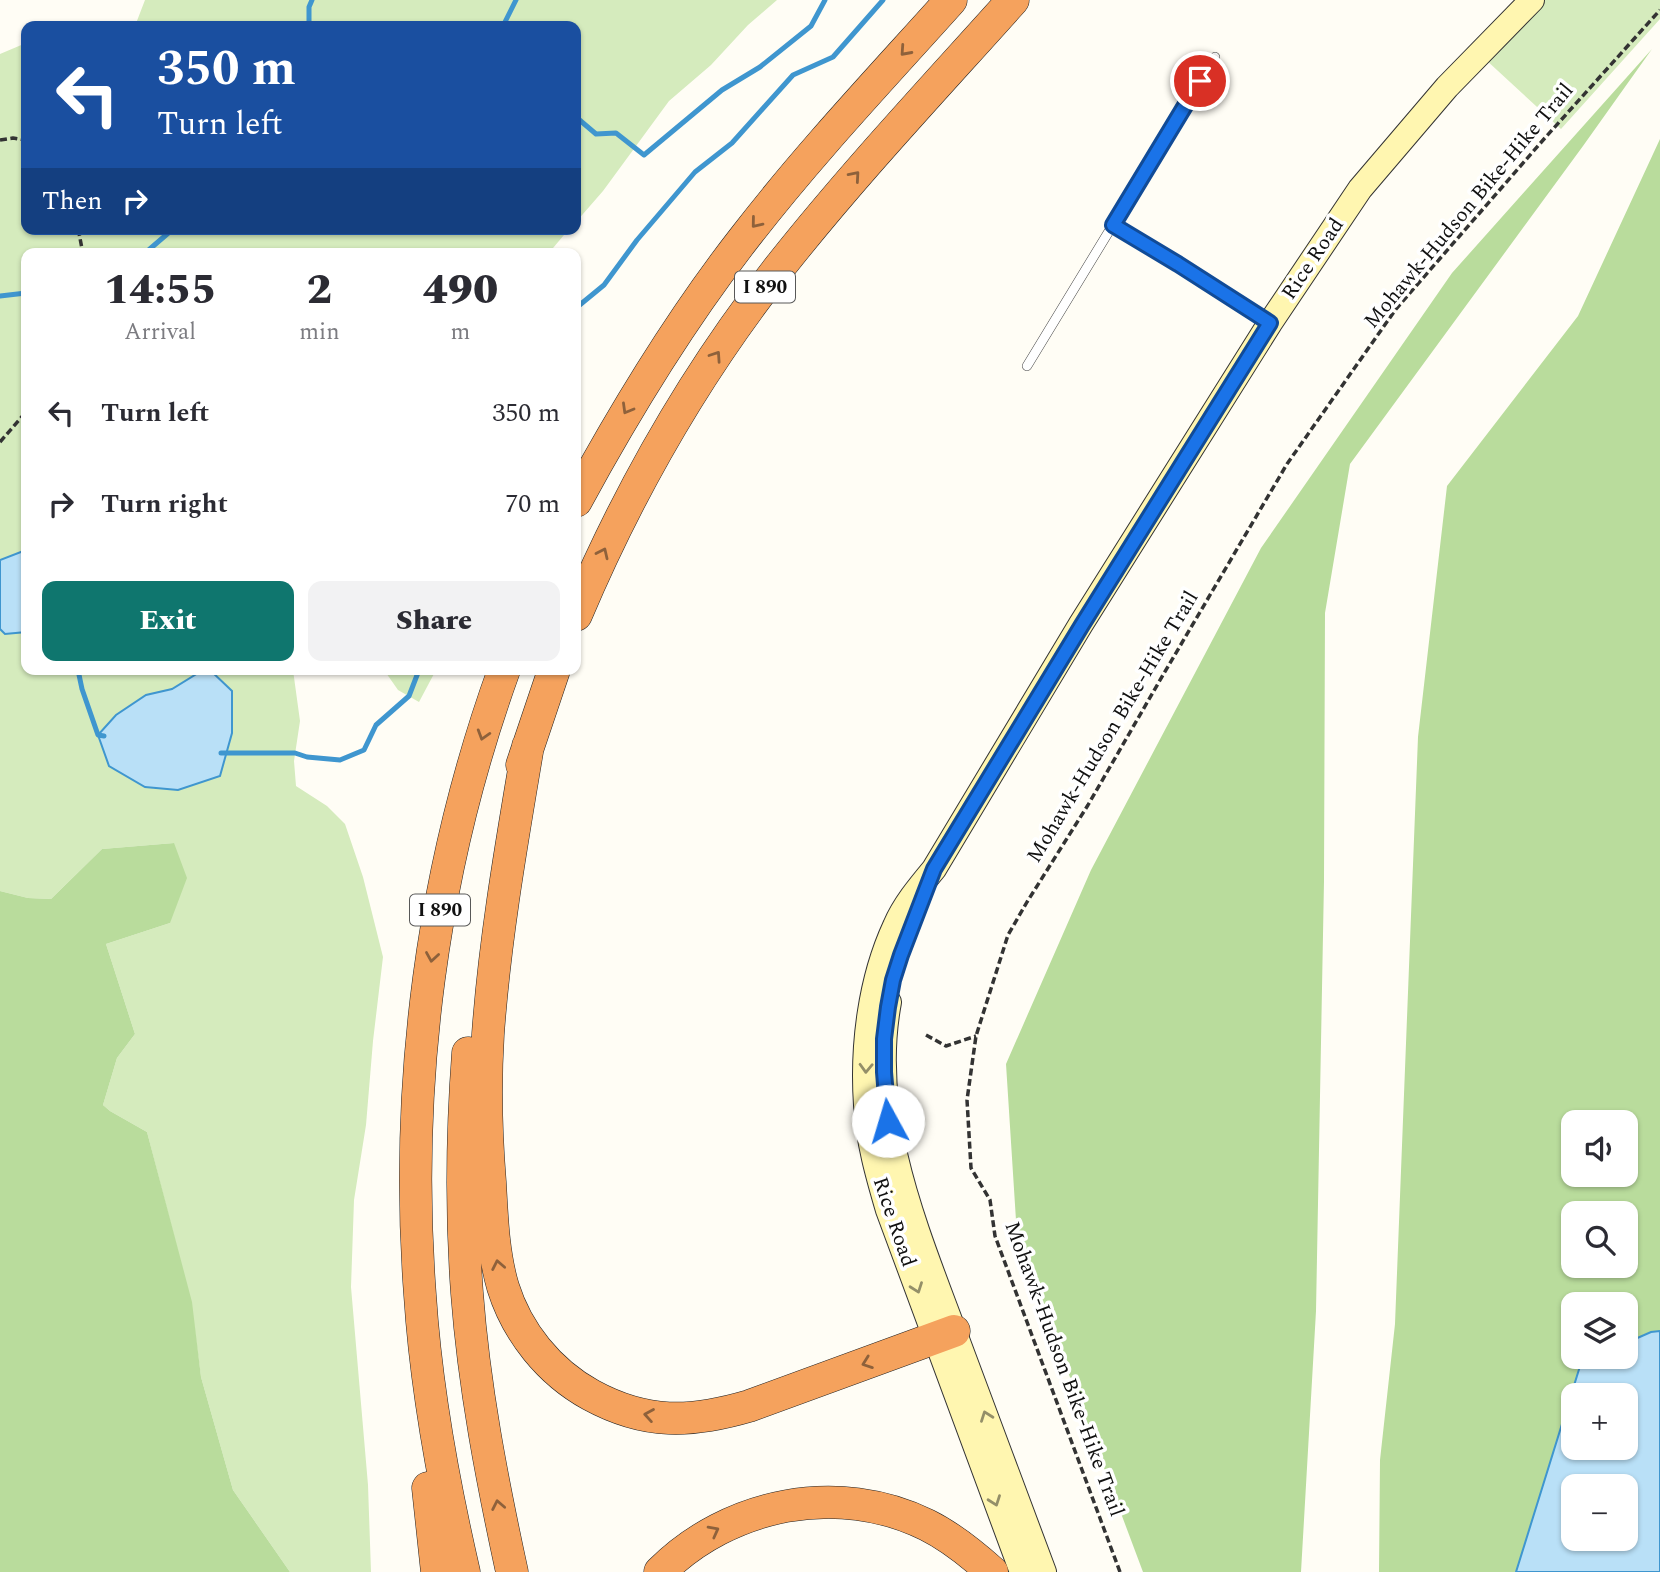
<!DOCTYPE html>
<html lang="en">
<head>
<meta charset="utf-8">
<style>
	:root { --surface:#fff; --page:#f2f2f3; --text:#2b2b33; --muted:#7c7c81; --accent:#0f766e }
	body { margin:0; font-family:Spectral,serif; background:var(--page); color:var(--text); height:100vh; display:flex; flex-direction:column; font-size:26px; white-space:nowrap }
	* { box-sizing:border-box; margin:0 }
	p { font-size:23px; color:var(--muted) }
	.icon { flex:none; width:38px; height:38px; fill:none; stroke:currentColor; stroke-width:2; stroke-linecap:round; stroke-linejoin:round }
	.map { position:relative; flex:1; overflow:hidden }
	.panel { position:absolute; left:21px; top:248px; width:560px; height:427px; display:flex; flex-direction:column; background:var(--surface); border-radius:14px; box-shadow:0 2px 5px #0004 }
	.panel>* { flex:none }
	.top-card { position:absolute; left:21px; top:21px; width:560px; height:214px; border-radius:14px; box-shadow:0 2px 5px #0004; background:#1a4fa0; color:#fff; overflow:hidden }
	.tools { position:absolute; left:1561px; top:1110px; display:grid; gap:14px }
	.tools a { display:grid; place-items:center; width:77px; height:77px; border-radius:14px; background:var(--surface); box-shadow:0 2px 5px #0004; font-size:35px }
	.pin { position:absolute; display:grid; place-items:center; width:60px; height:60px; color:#fff; margin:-30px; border:4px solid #fff; border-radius:50%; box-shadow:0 2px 7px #0007 }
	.me { position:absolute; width:77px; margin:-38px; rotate:354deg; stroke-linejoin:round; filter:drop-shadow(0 0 5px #0008) }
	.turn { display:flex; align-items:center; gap:24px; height:147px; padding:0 21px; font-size:32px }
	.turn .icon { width:91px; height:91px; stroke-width:2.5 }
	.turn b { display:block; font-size:49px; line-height:60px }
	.then { display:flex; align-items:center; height:66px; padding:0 21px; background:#0003; gap:14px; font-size:26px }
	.eta { display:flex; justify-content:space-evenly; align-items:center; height:119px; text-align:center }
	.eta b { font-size:42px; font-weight:800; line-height:49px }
	.action { display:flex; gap:14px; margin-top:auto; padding:14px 21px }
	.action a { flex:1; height:80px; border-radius:14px; background:var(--accent); color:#fff; font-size:28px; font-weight:800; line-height:80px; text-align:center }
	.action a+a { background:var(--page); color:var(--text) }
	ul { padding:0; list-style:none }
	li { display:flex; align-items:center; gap:21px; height:91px; padding:0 21px }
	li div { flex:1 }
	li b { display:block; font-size:26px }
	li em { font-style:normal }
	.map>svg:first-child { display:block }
	.green { fill:#d5ebbd }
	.forest { fill:#b9dc9c; fill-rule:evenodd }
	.water { fill:#b9e0f7; stroke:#3f96cf; stroke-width:2; fill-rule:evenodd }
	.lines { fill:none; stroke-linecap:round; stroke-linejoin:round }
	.stream { stroke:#3f96cf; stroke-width:5 }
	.lane-casing { stroke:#444; stroke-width:10 }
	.secondary-casing { stroke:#333; stroke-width:26 }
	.highway-casing { stroke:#222; stroke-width:33 }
	.path { stroke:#333; stroke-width:3.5; stroke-dasharray:7 3.5; stroke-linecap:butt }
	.lane { stroke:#fff; stroke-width:9 }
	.secondary { stroke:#fff6b0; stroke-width:24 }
	.highway { stroke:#f5a25d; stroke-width:32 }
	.oneway { stroke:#8e613b }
	.oneway2 { stroke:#948f68 }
	.route-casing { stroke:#114b97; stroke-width:18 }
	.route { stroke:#1a73e8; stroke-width:12 }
	.labels { text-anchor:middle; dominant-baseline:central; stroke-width:7; stroke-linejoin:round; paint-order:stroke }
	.shield { fill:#fff; stroke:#585858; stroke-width:2 }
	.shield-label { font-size:19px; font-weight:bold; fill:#111 }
	.street-label { font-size:21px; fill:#111; stroke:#fff }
</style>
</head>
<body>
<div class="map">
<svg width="1660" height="1572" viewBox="0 0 1660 1572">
	<rect width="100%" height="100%" fill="#fffdf5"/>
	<path class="green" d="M145,0H777L748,25L711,65L669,101L603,191L576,222V26H135Z
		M1543,0H1660V19L1561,129L1485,59Z
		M26,43V229H569L548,254H26V550L0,560V54Z
		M0,629L5,634L26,632V670H203L172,689L146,696L116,715L220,776L232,733V691L210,670H293L300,721L294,761L296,786L327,806L345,824L363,877L383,957L373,1041L366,1125L354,1200L351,1287L368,1485L371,1572H290L233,1490L201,1377L191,1302L147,1132L110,1111L103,1105L117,1058L135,1034L106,944L170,923L174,843L102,849L51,899L28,898L0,891Z
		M384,670H436L419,702L398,690Z"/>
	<path class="forest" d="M1652,49L1583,146L1350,464L1325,613L1324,881L1316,1311L1301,1572H1143L1017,1236L1006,1064L1091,870L1261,548L1452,273Z
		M1660,139V1331L1650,1332L1626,1343V1304H1573V1356H1596L1581,1363L1516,1572H1379L1380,1460L1395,1324L1418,737L1447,486L1578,316ZM1573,1122H1626V1174H1573ZM1573,1213H1626V1265H1573Z
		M174,843L187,878L170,923L106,944L135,1034L117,1058L103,1105L110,1111L147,1132L192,1302L201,1377L233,1490L290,1572H0V891L28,898L51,899L102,849Z"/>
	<path class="water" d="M26,550V632L5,634L0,629V560Z
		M203,670H210L232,691V733L220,776L178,790L145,787L109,766L98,735L116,715L146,695L172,689Z
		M1660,1331V1572H1516L1581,1363L1596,1356H1626V1343L1651,1332ZM1573,1395H1626V1447H1573ZM1573,1486H1626V1538H1573Z"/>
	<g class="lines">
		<path class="stream" d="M305,26L309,23V7L312,0
			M503,26L516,0
			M576,117L596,134L616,133L644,155L722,90L760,67L811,26L825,0
			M144,254L173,229
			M0,296L26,293
			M576,308L604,285L637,240L695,172L732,143L793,75L833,57L883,0
			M78,670L82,689L98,735L104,736
			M221,753H295L307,757L340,760L364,750L376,725L409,696L419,670"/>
		<defs>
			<path id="lane" d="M1113,225L1178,264L1269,322
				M1027,366L1215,57"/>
			<path id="secondary" d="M889,1002C867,1120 918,1233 958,1342C987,1419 1015,1495 1044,1572
				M1022,1572L888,1210C878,1176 868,1141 866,1105C862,1046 870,980 895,926C904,905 919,887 934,869L1081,624L1270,323L1360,189L1447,87L1532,0"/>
			<path id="highway" d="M576,501C626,409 680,320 745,237C809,154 881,78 951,0
				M576,615C629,490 697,371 782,264C855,172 935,87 1013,0
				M528,746C512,841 495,937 488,1034C485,1083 486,1133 490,1182C492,1217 493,1253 503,1287C517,1332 549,1372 591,1395C646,1425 691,1423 749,1406L954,1331
				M522,765L554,670
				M468,1053C462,1133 461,1213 467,1293C474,1387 492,1480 512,1572
				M428,1488L437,1572
				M464,1572C443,1481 426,1388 420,1295C404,1084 432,869 504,670
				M660,1572C729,1503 838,1481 927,1525C951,1537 972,1554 992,1572"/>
		</defs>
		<use href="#lane" class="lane-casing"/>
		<use href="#secondary" class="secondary-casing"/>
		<use href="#highway" class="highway-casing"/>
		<path class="path" d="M0,140L13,138L26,140
			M80,229L79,233L83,254
			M0,442L26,412
			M926,1035L946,1046L976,1036
			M1120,1572L995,1236L990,1200L971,1168L967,1100L976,1036L1008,935L1027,902L1088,805L1163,675L1287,464L1396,309L1544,139L1660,10"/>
		<use href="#lane" class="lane"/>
		<use href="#secondary" class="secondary"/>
		<use href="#highway" class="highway"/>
	</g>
	<defs><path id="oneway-chevron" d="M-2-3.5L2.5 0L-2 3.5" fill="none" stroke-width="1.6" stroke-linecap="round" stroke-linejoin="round" transform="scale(1.75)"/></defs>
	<g class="oneway">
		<use href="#oneway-chevron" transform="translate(905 51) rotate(132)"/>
		<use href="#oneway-chevron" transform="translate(855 176) rotate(-49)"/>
		<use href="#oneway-chevron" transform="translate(756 223) rotate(129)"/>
		<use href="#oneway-chevron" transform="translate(716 356) rotate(-56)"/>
		<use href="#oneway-chevron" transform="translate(627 409) rotate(120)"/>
		<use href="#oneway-chevron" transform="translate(603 553) rotate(-65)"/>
		<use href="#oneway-chevron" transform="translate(483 735) rotate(107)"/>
		<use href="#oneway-chevron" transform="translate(432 957) rotate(99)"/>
		<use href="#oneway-chevron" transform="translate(498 1265) rotate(-101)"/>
		<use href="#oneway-chevron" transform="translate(867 1363) rotate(160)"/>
		<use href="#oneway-chevron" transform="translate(649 1415) rotate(-170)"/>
		<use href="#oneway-chevron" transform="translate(498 1505) rotate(-101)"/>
		<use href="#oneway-chevron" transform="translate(714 1531) rotate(-28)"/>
	</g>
	<g class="oneway2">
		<use href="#oneway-chevron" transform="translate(866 1068) rotate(92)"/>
		<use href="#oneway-chevron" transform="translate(917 1288) rotate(70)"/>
		<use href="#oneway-chevron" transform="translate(986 1416) rotate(-110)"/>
		<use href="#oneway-chevron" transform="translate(995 1501) rotate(70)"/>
	</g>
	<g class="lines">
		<defs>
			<path id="route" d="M888,1121L884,1072V1039L888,1007L893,980L901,955L934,869L1082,625L1270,323L1178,264L1113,225L1200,81"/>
		</defs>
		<use href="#route" class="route-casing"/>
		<use href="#route" class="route"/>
	</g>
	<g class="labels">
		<g class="shield">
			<rect x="735" y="271.5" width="60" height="31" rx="5"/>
			<rect x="410" y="894.5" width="60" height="31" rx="5"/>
		</g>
		<g class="shield-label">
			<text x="765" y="287">I 890</text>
			<text x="440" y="910">I 890</text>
		</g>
		<g class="street-label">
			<text transform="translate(1469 206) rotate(-50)">Mohawk-Hudson Bike-Hike Trail</text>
			<text transform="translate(1313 259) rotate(-56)">Rice Road</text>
			<text transform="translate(1113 727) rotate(-59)">Mohawk-Hudson Bike-Hike Trail</text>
			<text transform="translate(894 1222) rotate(71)">Rice Road</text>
			<text transform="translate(1064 1369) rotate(70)">Mohawk-Hudson Bike-Hike Trail</text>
		</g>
	</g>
</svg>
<div class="tools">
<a><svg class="icon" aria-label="sound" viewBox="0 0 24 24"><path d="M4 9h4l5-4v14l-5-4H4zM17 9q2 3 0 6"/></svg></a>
<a><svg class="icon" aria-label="search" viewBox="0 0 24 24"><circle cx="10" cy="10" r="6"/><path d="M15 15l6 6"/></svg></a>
<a><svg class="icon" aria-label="layers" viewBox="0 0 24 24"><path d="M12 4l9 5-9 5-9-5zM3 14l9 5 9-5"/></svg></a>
<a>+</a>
<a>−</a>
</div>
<div class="pin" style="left:1200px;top:81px;background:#d93025"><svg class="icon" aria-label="arrive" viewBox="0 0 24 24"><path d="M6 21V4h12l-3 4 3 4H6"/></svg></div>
<svg class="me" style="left:888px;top:1121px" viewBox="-20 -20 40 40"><circle r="19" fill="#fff"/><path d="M0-13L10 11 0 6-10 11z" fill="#1a73e8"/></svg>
<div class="top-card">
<div class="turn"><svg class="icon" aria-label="left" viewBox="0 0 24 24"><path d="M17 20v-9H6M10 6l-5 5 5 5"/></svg><div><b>350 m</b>Turn left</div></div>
<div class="then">Then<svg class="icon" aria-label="right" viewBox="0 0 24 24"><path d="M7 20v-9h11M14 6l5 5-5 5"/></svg></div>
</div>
<section class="panel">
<div class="eta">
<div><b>14:55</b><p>Arrival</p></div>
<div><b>2</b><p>min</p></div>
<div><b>490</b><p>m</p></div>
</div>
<ul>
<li><svg class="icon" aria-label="left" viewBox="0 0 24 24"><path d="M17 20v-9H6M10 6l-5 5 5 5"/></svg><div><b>Turn left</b></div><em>350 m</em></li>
<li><svg class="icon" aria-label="right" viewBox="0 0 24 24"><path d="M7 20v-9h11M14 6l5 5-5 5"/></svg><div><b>Turn right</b></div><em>70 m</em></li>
</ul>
<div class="action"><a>Exit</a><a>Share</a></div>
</section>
</div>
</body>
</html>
